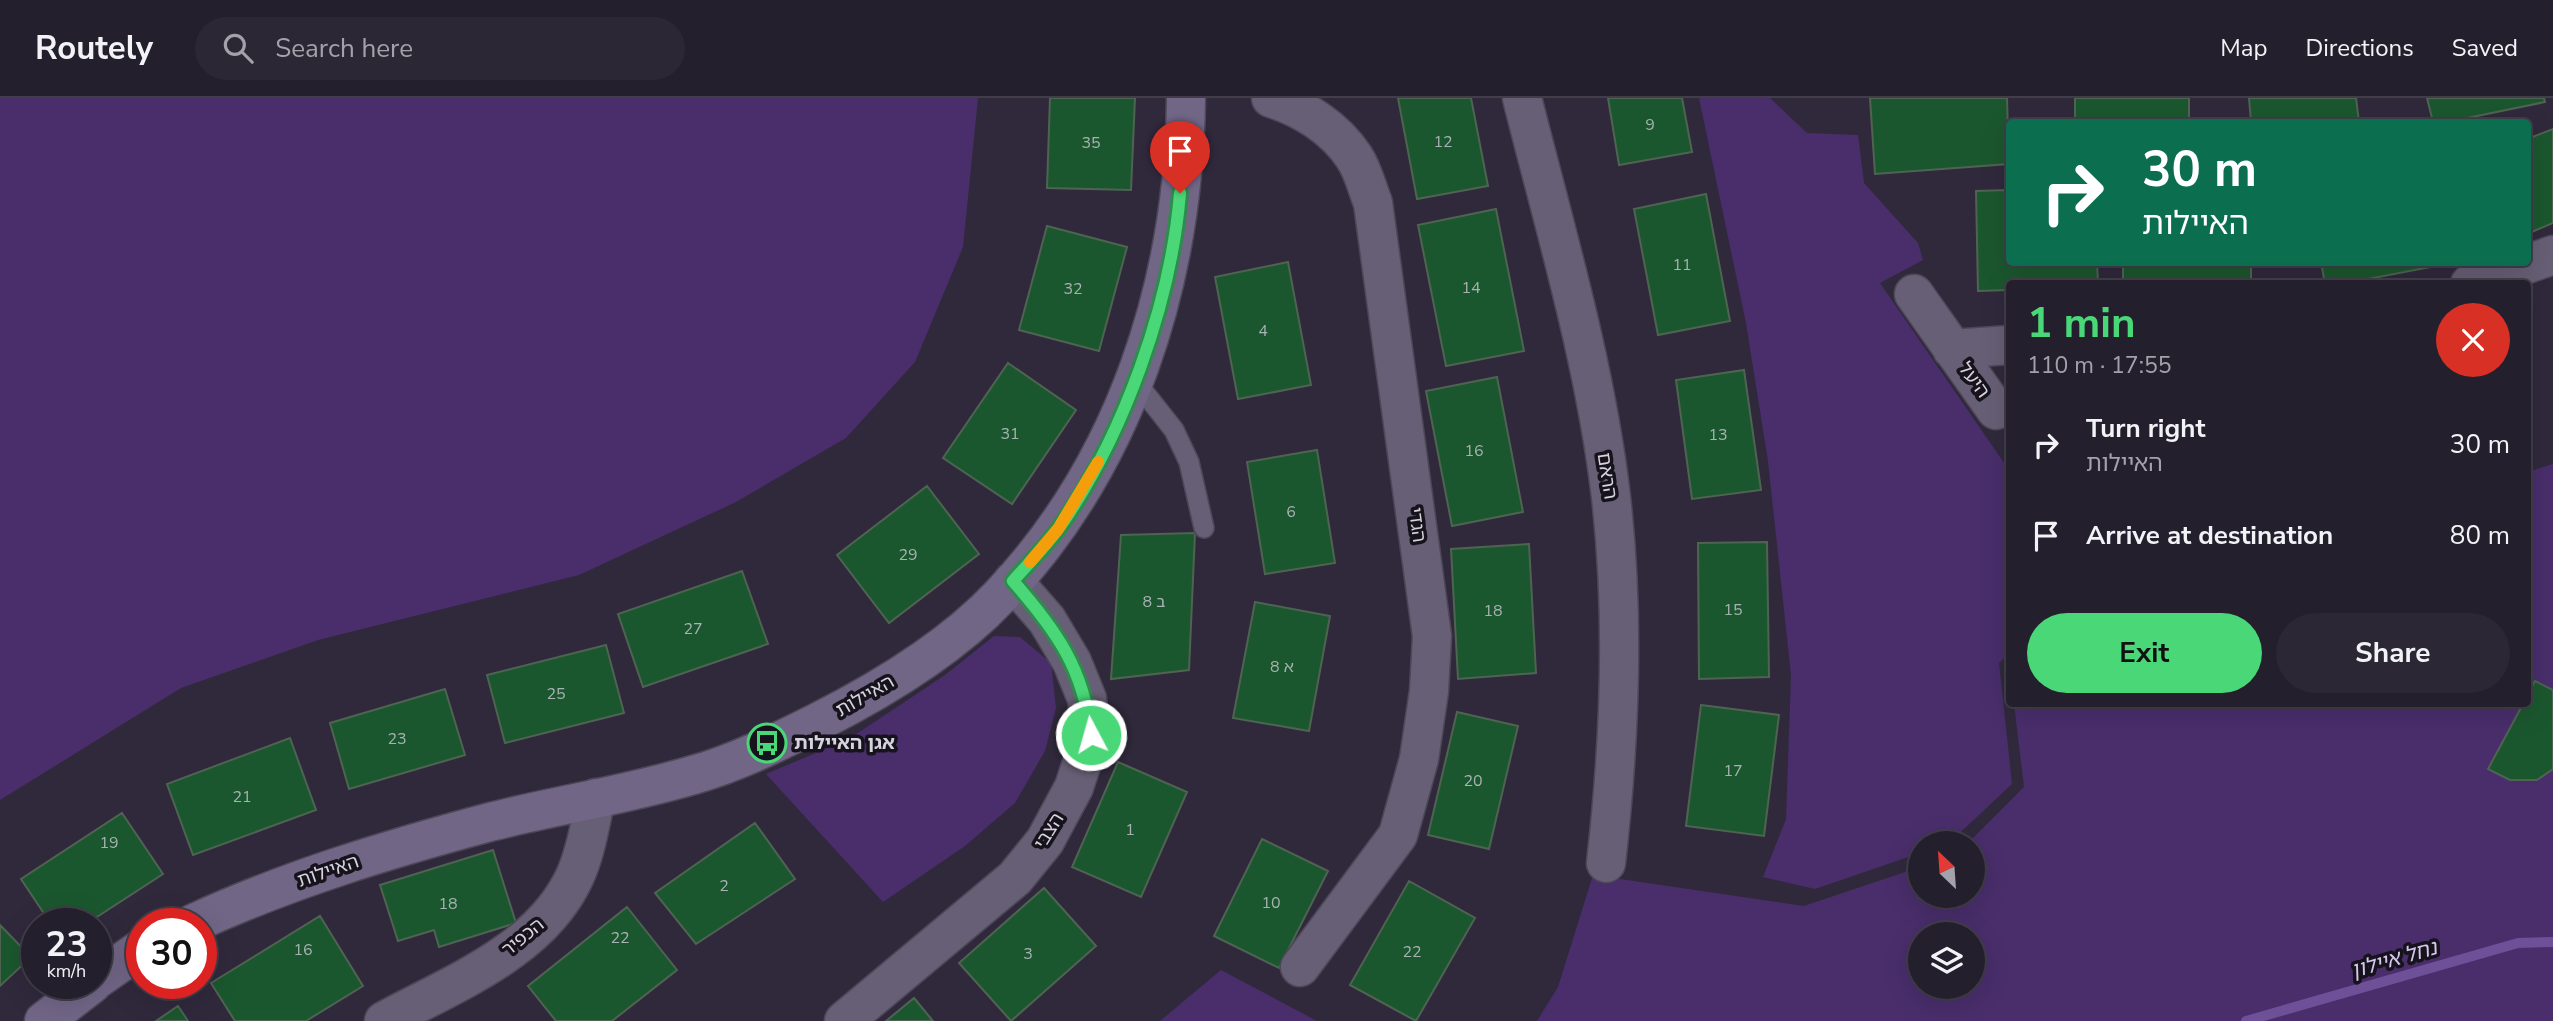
<!DOCTYPE html>
<html lang="en">
<head>
<meta charset="utf-8">
<style>
	:root { --surface:#241f2d; --page:#2c2735; --text:#f1f3f6; --muted:#a3a2aa; --line:#413d49; --accent:#49d778 }
	body { margin:0; font-family:"Nunito Sans","Noto Sans Hebrew",sans-serif; background:var(--page); color:var(--text); height:100vh; display:flex; flex-direction:column; font-size:26px; white-space:nowrap }
	* { box-sizing:border-box; margin:0 }
	p { font-size:23px; color:var(--muted) }
	.icon { flex:none; width:38px; height:38px; fill:none; stroke:currentColor; stroke-width:2; stroke-linecap:round; stroke-linejoin:round }
	.map { position:relative; flex:1; overflow:hidden }
	.panel { position:absolute; left:2006px; top:182px; width:525px; height:427px; display:flex; flex-direction:column; background:var(--surface); border-radius:7px; box-shadow:0 7px 28px #0002,0 0 0 2px var(--line) }
	.panel>* { flex:none }
	.top-card { position:absolute; left:2006px; top:21px; width:525px; height:147px; border-radius:7px; box-shadow:0 7px 28px #0002,0 0 0 2px var(--line); background:#0b6e4f; color:#fff; overflow:hidden }
	.needle { width:46px; rotate:335deg }
	.buttons { position:absolute; left:1908px; top:733px; display:grid; gap:14px }
	.buttons a { display:grid; place-items:center; width:77px; height:77px; border-radius:50%; background:var(--surface); box-shadow:0 7px 28px #0002,0 0 0 2px var(--line); font-size:35px }
	.speed { position:absolute; left:21px; top:810px; display:flex; gap:14px; font-size:35px; font-weight:700; text-align:center }
	.speed>* { display:grid; place-content:center; width:91px; height:91px; border-radius:50%; background:var(--surface); box-shadow:0 7px 28px #0002,0 0 0 2px var(--line); line-height:1 }
	.speed small { font-size:18px; font-weight:400 }
	.speed .limit { border:10px solid #d22; background:#fff; color:#111 }
	.pin { position:absolute; display:grid; place-items:center; width:60px; height:60px; color:#fff; margin:-72px -30px; border-radius:50% 50% 50% 0; rotate:-45deg; box-shadow:0 0 7px #0007 }
	.pin .icon { rotate:45deg }
	.me { position:absolute; width:77px; margin:-38px; rotate:354deg; stroke-linejoin:round; filter:drop-shadow(0 0 5px #0008) }
	.turn { display:flex; align-items:center; gap:24px; height:147px; padding:0 21px; font-size:32px }
	.turn .icon { width:91px; height:91px; stroke-width:2.5 }
	.turn b { display:block; font-size:49px; line-height:60px }
	.round { display:grid; place-items:center; flex:none; width:74px; height:74px; border-radius:37px; background:var(--page) }
	.summary { display:flex; align-items:center; justify-content:space-between; height:119px; padding:0 21px }
	h1 { font-size:42px; font-weight:700; line-height:52px; color:var(--accent) }
	.primary-button { display:flex; gap:14px; margin-top:auto; padding:14px 21px }
	.primary-button a { flex:1; height:80px; border-radius:42px; background:var(--accent); color:#111; font-size:28px; font-weight:700; line-height:80px; text-align:center }
	.primary-button a+a { background:var(--page); color:var(--text) }
	ul { padding:0; list-style:none }
	li { display:flex; align-items:center; gap:21px; height:91px; padding:0 21px }
	li div { flex:1 }
	li b { display:block; font-size:26px }
	li em { font-style:normal }
	header { display:flex; align-items:center; gap:42px; box-sizing:border-box; height:98px; padding:0 35px; background:var(--surface); border-bottom:2px solid var(--line) }
	header strong { font-size:33px }
	nav { display:flex; gap:38px; margin-inline-start:auto; font-size:24px }
	.search { width:490px; height:63px; background:var(--page); display:flex; align-items:center; gap:18px; box-sizing:border-box; padding:0 24px; border-radius:38px; color:var(--muted); font-size:26px }
	.map>svg:first-child { display:block }
	.green { fill:#492e6b; fill-rule:evenodd }
	.lines { fill:none; stroke-linecap:round; stroke-linejoin:round }
	.stream { stroke:#6d5097; stroke-width:10 }
	.building { fill:#1b572e; stroke:#4f6353; stroke-width:2 }
	.lane-casing { stroke:#4d4757; stroke-width:22 }
	.street-casing { stroke:#4d4757; stroke-width:41 }
	.secondary-casing { stroke:#4d4757; stroke-width:41 }
	.lane { stroke:#675f75; stroke-width:19 }
	.street { stroke:#675f75; stroke-width:38 }
	.secondary { stroke:#726687; stroke-width:38 }
	.route-casing { stroke:#2f8c4e; stroke-width:18 }
	.route { stroke:#49d778; stroke-width:12 }
	.slow { stroke:#f59e0b; stroke-width:12 }
	.labels { text-anchor:middle; dominant-baseline:central; stroke-width:7; stroke-linejoin:round; paint-order:stroke }
	.number-label { font-size:16px; fill:#a7b3b2 }
	.street-label { font-size:19px; fill:#d6d2de; stroke:#16131c }
	.poi-label { font-size:19px; font-weight:bold; fill:#d6d2de; stroke:#16131c; text-anchor:start }
	.water-label { font-size:21px; font-style:italic; fill:#d6c7f0; stroke:#16131c }
</style>
</head>
<body>
<header>
<strong>Routely</strong>
<div class="search"><svg class="icon" aria-label="search" viewBox="0 0 24 24"><circle cx="10" cy="10" r="6"/><path d="M15 15l6 6"/></svg>Search here</div>
<nav><a>Map</a><a>Directions</a><a>Saved</a></nav>
</header>
<div class="map">
<svg width="2553" height="923" viewBox="0 0 2553 923">
	<rect width="100%" height="100%" fill="#30293c"/>
	<path class="green" d="M0,0H978L963,149L915,264L846,340L736,404L579,477L318,542L181,590L0,702Z
		M1699,0H1770L1807,35L1858,37L1864,85L1918,145L1923,162L1880,185L2009,372V556L1999,565L2012,686L1949,745L1920,746V755L1815,791L1763,779L1786,721L1791,577L1768,363L1746,225Z
		M2553,366V923H1537L1558,889L1593,777L1804,808L1920,769V798H1972V746L1968,745L2024,689L2014,606H2527V374ZM1920,836H1972V889H1920Z
		M994,538L1020,539L1051,565L1056,610L1045,653L1015,705L965,748L883,804L766,676L849,641L945,577Z
		M1221,872L1317,923H1160Z"/>
	<g class="lines">
		<path class="stream" d="M2246,923L2518,845L2553,844"/>
	</g>
	<path class="building" d="M1050,0H1135L1131,92L1047,90Z
		M1398,0H1471L1488,88L1417,101Z
		M1608,0H1682L1692,54L1619,67Z
		M1870,0H2007L2009,66L1875,76Z
		M2075,0H2189V24H2075Z
		M2249,0H2356L2359,24H2251Z
		M2427,0H2544L2545,4L2448,24H2433Z
		M2553,31V125L2527,136V41Z
		M2009,92V164H2097L2098,186H2009V192L1978,193L1976,93Z
		M1706,96L1730,223L1658,237L1634,111Z
		M1496,111L1524,253L1446,268L1418,127Z
		M1047,128L1127,149L1099,253L1019,232Z
		M1288,164L1311,287L1238,301L1215,179Z
		M2123,164H2251V186H2123Z
		M2321,164H2436V168L2342,186H2325Z
		M1008,265L1076,312L1012,406L943,360Z
		M1744,272L1761,392L1692,401L1676,282Z
		M1497,279L1523,414L1452,428L1426,293Z
		M1317,352L1335,465L1265,476L1247,364Z
		M927,388L979,456L889,525L837,457Z
		M1195,435L1189,572L1111,581L1121,437Z
		M1767,444L1769,579L1699,581L1698,445Z
		M1529,446L1536,575L1458,581L1451,451Z
		M742,473L768,546L643,589L618,516Z
		M1255,504L1330,518L1309,633L1233,620Z
		M606,547L624,615L505,645L487,577Z
		M2535,583L2553,592V671L2537,682H2510L2488,671L2523,606H2527V597Z
		M445,591L465,657L349,691L330,625Z
		M1701,607L1779,617L1764,738L1686,728Z
		M1457,614L1518,628L1489,751L1428,737Z
		M290,640L316,712L193,757L167,686Z
		M1118,664L1187,694L1141,799L1072,769Z
		M122,715L163,776L86,826H51L21,781Z
		M755,725L795,781L696,846L655,795Z
		M1262,741L1328,773L1279,870L1214,838Z
		M493,752L516,825L439,849L434,832L398,843L380,787Z
		M1409,783L1475,820L1416,923L1350,887Z
		M1044,790L1096,848L1011,923L959,865Z
		M627,809L677,872L612,923H556L528,888Z
		M320,818L363,888L306,923H235L211,885Z
		M0,827L31,859L0,888Z
		M914,900L933,923H886Z
		M178,908L188,923H156Z"/>
	<g class="lines">
		<defs>
			<path id="lane" d="M1136,284L1174,332L1189,364L1204,430"/>
			<path id="street" d="M1271,0C1303,10 1335,30 1354,59C1363,72 1367,90 1373,105L1432,538L1429,593L1419,661L1398,737L1300,869
				M1522,0C1555,131 1595,264 1611,399C1625,521 1620,643 1606,765
				M2470,186L2553,157
				M1914,196L1996,312
				M1952,251L2009,247
				M384,923C452,886 541,853 575,778C586,754 590,726 596,700
				M844,923L1015,780L1045,743L1074,689L1091,637L1087,601L1072,564L1047,522L1013,483"/>
			<path id="secondary" d="M192,826C287,782 389,751 490,724C557,707 626,697 693,677C736,665 778,644 818,624C881,592 951,550 1000,498C1127,364 1184,183 1186,0
				M96,882L142,850
				M44,923L92,886"/>
		</defs>
		<use href="#lane" class="lane-casing"/>
		<use href="#street" class="street-casing"/>
		<use href="#secondary" class="secondary-casing"/>
		<use href="#lane" class="lane"/>
		<use href="#street" class="street"/>
		<use href="#secondary" class="secondary"/>
	</g>
	<g class="lines">
		<defs>
			<path id="route" d="M1091,637C1084,571 1056,532 1013,483C1028,466 1045,449 1059,430C1123,339 1171,206 1180,95"/>
		</defs>
		<use href="#route" class="route-casing"/>
		<use href="#route" class="route"/>
		<path class="slow" d="M1030,464L1058,431L1098,364"/>
	</g>
	<defs>
		<symbol id="bus-ring" viewBox="-11 -11 22 22"><circle r="9.5" fill="#16131c" stroke="#49d778" stroke-width="1.5"/><path d="M-5-6H5V4H4V6H2V4H-2V6H-4V4H-5ZM-3.5-4V0h7V-4ZM-3.5 1.2v1.5H-2V1.2ZM2 1.2v1.5H3.5V1.2Z" fill="#49d778"/></symbol>
	</defs>
	<g fill-rule="evenodd">
		<use href="#bus-ring" x="745" y="623" width="44" height="44"/>
	</g>
	<g class="labels">
		<g class="number-label">
			<text x="1650" y="27">9</text>
			<text x="1443" y="44">12</text>
			<text x="1091" y="45">35</text>
			<text x="1682" y="167">11</text>
			<text x="1471" y="190">14</text>
			<text x="1073" y="191">32</text>
			<text x="1263" y="233">4</text>
			<text x="1010" y="336">31</text>
			<text x="1718" y="337">13</text>
			<text x="1474" y="353">16</text>
			<text x="1291" y="414">6</text>
			<text x="908" y="457">29</text>
			<text x="1154" y="504">8 ב</text>
			<text x="1733" y="512">15</text>
			<text x="1493" y="513">18</text>
			<text x="693" y="531">27</text>
			<text x="1282" y="569">8 א</text>
			<text x="556" y="596">25</text>
			<text x="397" y="641">23</text>
			<text x="1733" y="673">17</text>
			<text x="1473" y="683">20</text>
			<text x="242" y="699">21</text>
			<text x="1130" y="732">1</text>
			<text x="109" y="745">19</text>
			<text x="724" y="788">2</text>
			<text x="1271" y="805">10</text>
			<text x="448" y="806">18</text>
			<text x="620" y="840">22</text>
			<text x="303" y="852">16</text>
			<text x="1412" y="854">22</text>
			<text x="1028" y="856">3</text>
		</g>
		<g class="street-label">
			<text transform="translate(1974 282) rotate(54)">היעל</text>
			<text transform="translate(1607 378) rotate(81)">הראם</text>
			<text transform="translate(1417 427) rotate(82)">הגדי</text>
			<text transform="translate(865 598) rotate(-30)">האיילות</text>
			<text transform="translate(1049 733) rotate(-58)">הצבי</text>
			<text transform="translate(328 773) rotate(-19)">האיילות</text>
			<text transform="translate(523 839) rotate(-39)">הכפיר</text>
		</g>
		<g class="poi-label">
			<text x="794" y="645">אגן האיילות</text>
		</g>
		<g class="water-label">
			<text transform="translate(2394 861) rotate(-16)">נחל איילון</text>
		</g>
	</g>
</svg>
<div class="buttons">
<a><svg class="needle" viewBox="-14 -14 28 28"><path d="M0-13l5 13h-10z" fill="#e53935"/><path d="M0 13l5-13h-10z" fill="#a3a2aa"/></svg></a>
<a><svg class="icon" aria-label="layers" viewBox="0 0 24 24"><path d="M12 4l9 5-9 5-9-5zM3 14l9 5 9-5"/></svg></a>
</div>
<div class="speed"><div>23<small>km/h</small></div><div class="limit">30</div></div>
<div class="pin" style="left:1180px;top:95px;background:#d93025"><svg class="icon" aria-label="arrive" viewBox="0 0 24 24"><path d="M6 21V4h12l-3 4 3 4H6"/></svg></div>
<svg class="me" style="left:1091px;top:637px" viewBox="-20 -20 40 40"><circle r="17" fill="#49d778" stroke="#fff" stroke-width="3"/><path d="M0-11L8 9 0 5-8 9z" fill="#fff"/></svg>
<div class="top-card">
<div class="turn"><svg class="icon" aria-label="right" viewBox="0 0 24 24"><path d="M7 20v-9h11M14 6l5 5-5 5"/></svg><div><b>30 m</b>האיילות</div></div>
</div>
<section class="panel">
<div class="summary"><div><h1>1 min</h1><p>110 m · 17:55</p></div><a class="round" style="background:#d93025;color:#fff"><svg class="icon" aria-label="close" viewBox="0 0 24 24"><path d="M6 6l12 12M18 6L6 18"/></svg></a></div>
<ul>
<li><svg class="icon" aria-label="right" viewBox="0 0 24 24"><path d="M7 20v-9h11M14 6l5 5-5 5"/></svg><div><b>Turn right</b><p>האיילות</p></div><em>30 m</em></li>
<li><svg class="icon" aria-label="arrive" viewBox="0 0 24 24"><path d="M6 21V4h12l-3 4 3 4H6"/></svg><div><b>Arrive at destination</b></div><em>80 m</em></li>
</ul>
<div class="primary-button"><a>Exit</a><a>Share</a></div>
</section>
</div>
</body>
</html>
